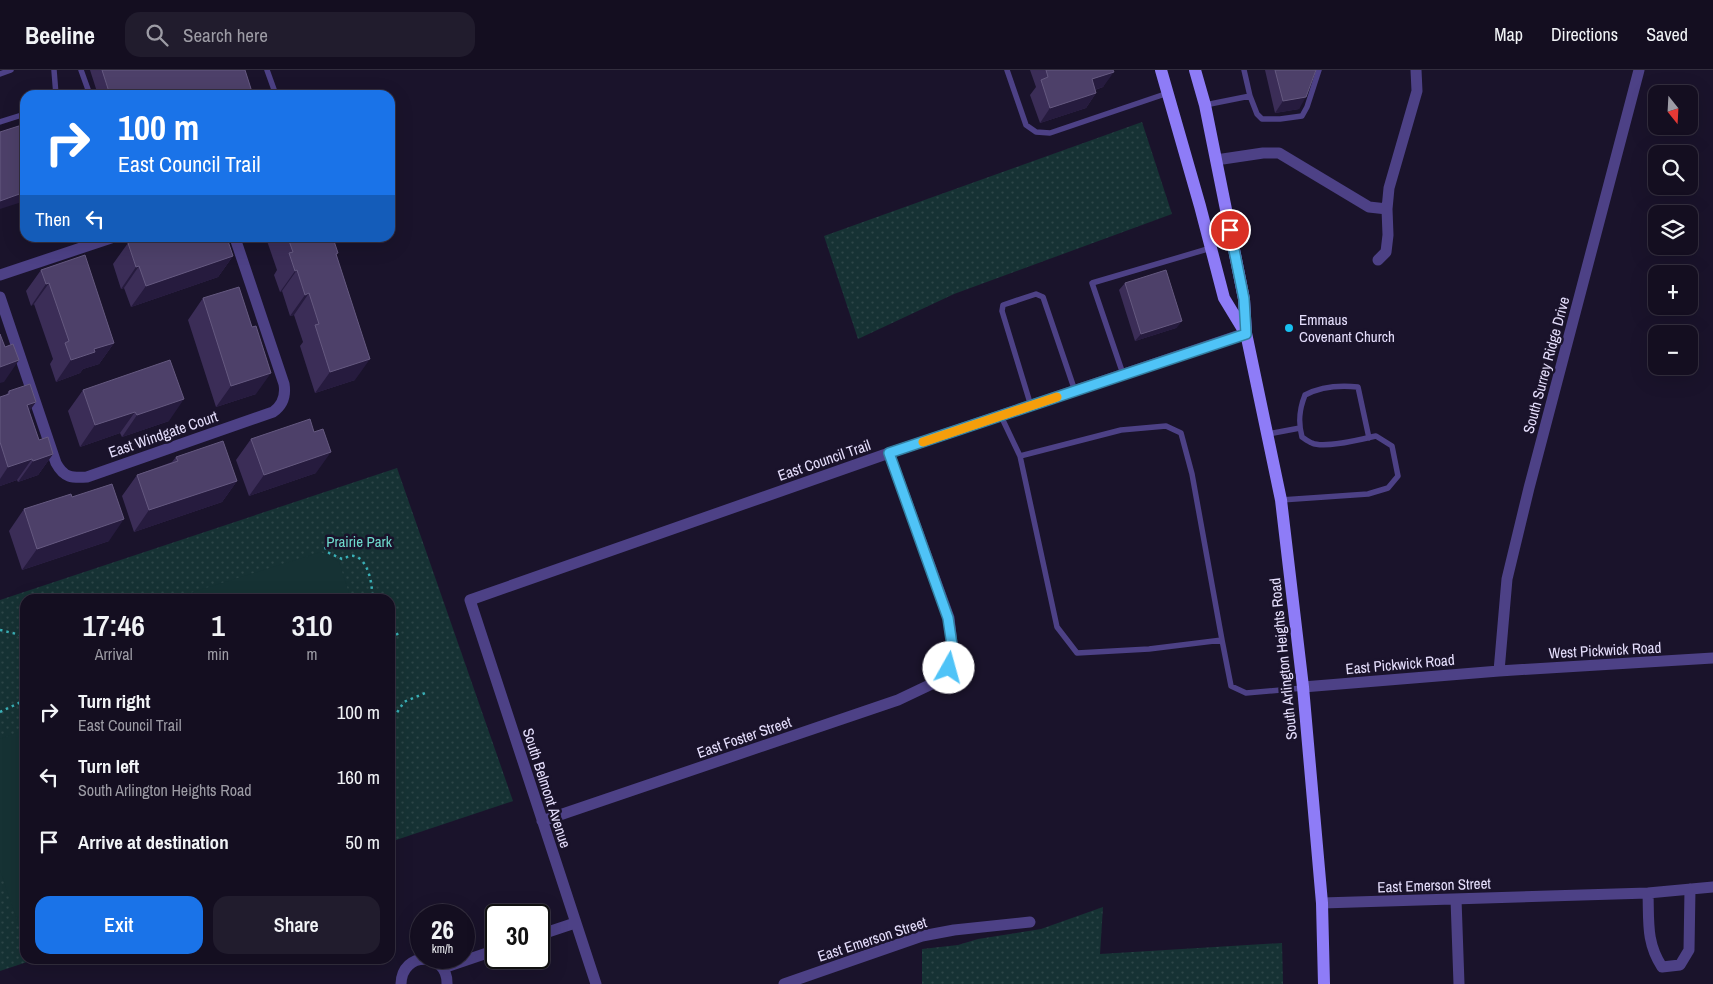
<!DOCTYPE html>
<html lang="en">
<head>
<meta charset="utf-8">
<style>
	:root { --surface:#140e20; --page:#211c2d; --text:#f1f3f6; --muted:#9d9ca5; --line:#332e3e; --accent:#1a73e8 }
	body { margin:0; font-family:"Archivo Narrow",sans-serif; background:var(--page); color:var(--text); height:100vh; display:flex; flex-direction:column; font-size:19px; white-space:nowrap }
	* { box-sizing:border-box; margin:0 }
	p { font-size:16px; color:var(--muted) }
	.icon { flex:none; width:28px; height:28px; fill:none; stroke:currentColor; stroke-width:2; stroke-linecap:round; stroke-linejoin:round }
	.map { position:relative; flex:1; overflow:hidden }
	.details { position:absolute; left:20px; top:524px; width:375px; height:370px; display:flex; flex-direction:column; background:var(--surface); border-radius:15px; box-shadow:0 5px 20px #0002,0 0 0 1px var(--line) }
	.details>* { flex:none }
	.banner { position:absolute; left:20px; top:20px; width:375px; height:152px; border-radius:15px; box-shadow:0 5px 20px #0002,0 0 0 1px var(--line); background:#1a73e8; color:#fff; overflow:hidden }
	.needle { width:32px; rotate:162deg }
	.buttons { position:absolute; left:1648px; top:15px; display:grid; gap:10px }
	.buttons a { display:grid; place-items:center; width:50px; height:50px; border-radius:10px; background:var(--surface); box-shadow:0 5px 20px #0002,0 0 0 1px var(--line); font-size:25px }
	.speed { position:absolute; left:410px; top:834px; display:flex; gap:10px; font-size:25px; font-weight:700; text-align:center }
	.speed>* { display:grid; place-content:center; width:65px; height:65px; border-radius:50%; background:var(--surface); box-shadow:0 5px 20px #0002,0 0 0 1px var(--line); line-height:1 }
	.speed small { font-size:12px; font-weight:400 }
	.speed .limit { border:2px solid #111; border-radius:8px; background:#fff; color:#111 }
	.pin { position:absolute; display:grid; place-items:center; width:42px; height:42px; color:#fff; margin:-21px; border:2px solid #fff; border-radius:50%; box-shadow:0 1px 5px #0007 }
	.me { position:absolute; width:55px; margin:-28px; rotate:7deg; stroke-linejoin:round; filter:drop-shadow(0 0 4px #0008) }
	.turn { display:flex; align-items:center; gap:18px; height:105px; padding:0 15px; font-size:22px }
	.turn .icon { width:65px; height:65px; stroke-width:2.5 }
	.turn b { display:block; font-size:35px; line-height:42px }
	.then { display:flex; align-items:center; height:48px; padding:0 15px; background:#0003; gap:10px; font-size:19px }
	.eta { display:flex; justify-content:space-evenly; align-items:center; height:85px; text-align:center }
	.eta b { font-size:30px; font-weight:600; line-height:35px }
	.primary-button { display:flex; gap:10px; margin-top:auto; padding:10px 15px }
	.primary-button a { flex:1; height:58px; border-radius:15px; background:var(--accent); color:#fff; font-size:20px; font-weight:600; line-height:58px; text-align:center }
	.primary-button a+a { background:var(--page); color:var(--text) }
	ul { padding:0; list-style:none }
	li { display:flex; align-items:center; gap:15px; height:65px; padding:0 15px }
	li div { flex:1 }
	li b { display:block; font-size:19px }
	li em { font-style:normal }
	header { display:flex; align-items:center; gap:30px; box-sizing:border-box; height:70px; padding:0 25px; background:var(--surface); border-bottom:1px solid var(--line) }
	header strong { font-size:24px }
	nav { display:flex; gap:28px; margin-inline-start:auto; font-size:18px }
	.search { width:350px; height:45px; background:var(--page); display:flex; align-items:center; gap:12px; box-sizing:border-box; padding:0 18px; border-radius:15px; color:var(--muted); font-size:19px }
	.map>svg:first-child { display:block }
	.grass { fill:url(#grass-dots) }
	.pitch { fill:#163234 }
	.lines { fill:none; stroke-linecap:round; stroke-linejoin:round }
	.path { stroke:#39afb6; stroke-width:2.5; stroke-dasharray:2.5 4; stroke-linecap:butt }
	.lane { stroke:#4d4186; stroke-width:5.5 }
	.street { stroke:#4d4186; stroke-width:11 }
	.secondary { stroke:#8e7cf7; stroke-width:12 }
	.wall { fill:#3b2d57 }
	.shaded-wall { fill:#261b3e }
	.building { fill:#4d4069; stroke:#655980 }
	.route-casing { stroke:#337fa1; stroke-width:12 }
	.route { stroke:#4fc3f7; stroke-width:9 }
	.slow { stroke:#f59e0b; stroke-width:9 }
	.poi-dot { fill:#18c0f0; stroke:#1a132b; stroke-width:2 }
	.labels { text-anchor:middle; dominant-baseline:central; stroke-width:5; stroke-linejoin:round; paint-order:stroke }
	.poi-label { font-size:15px; fill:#e6dffd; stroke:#1a132b; text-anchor:start }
	.street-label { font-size:15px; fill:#e6dffd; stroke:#1a132b }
	.park-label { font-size:15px; fill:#6edacc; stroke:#1a132b }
</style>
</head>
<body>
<header>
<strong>Beeline</strong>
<div class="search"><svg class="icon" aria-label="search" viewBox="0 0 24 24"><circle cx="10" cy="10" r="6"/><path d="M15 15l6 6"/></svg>Search here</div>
<nav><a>Map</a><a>Directions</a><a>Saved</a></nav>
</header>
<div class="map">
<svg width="1713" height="914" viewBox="0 0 1713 914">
	<defs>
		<pattern id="grass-dots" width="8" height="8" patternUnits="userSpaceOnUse" patternTransform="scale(1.25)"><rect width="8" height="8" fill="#163234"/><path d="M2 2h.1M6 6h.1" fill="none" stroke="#2d4648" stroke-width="1.8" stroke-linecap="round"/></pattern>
	</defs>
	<rect width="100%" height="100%" fill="#1a132b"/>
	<path class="grass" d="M1142,52L1172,144L954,224L858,269L824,166Z
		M397,398L513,731L390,772V529H25V889H36L0,901V530Z
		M1103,837L1100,884L1282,873L1283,914H922V879L958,875L978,869L1041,859Z"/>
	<path class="pitch" d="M321,482L339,492L351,529H190V523Z
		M25,660V873L0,800V669Z"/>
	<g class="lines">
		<path class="path" d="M325,477L327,482L342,489C346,488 350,485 354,486C369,489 373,517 372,529
			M0,560L25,566
			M390,567L400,563
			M0,642L25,630
			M390,653L404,632L425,623"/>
		<path class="lane" d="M54,0L56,25
			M81,0L90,25
			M267,0L276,25
			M1007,0L1026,55L1036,62L1050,63L1168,23
			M0,4L11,0
			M1250,26L1257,44L1262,49H1280L1302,46L1307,37L1319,0
			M1205,35L1250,26L1244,0
			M0,52L25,44
			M1123,304L1092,213L1211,178
			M1031,336L1002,241L1003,235L1036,224L1043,227L1075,321
			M1001,346L1020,386L1057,557L1077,583L1149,579L1222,570L1231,616L1246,623L1303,618
			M1268,364L1300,358
			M1020,386L1121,360L1166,356L1181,363L1192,404L1222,570
			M1281,430L1368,424L1388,418L1398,406L1392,376L1376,366C1362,369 1324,379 1312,373C1309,372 1305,369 1302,367C1298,352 1299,340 1305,325C1322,316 1339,315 1358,317L1369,368"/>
		<path class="street" d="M1216,90L1263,83H1279L1369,137L1387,139
			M1378,190L1386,182L1388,165L1387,139L1389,118L1417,21L1416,0
			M0,205L111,168
			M0,227L56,393C64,408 72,408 87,407L273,342C283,335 286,326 284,314L235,168
			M1499,601L1507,509L1529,418L1639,0
			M1303,617L1499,601L1713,588
			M542,751L898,630L938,611L949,597L953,582L949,548L889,383
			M1648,823C1649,852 1646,872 1662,897L1680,895L1689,880L1690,819
			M1456,829L1459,914
			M1322,833L1648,823L1713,817
			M539,865L575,853
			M443,898L496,880
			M401,914C402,880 448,882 447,914
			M596,914L470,530L889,383L1246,263
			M784,914L922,866L954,860L1030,852"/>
		<path class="secondary" d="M1161,0L1200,136L1224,228L1244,261
			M1195,0L1205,35L1244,229L1246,263L1281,430L1303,617L1322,833L1324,914"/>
	</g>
	<path class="wall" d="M90,0H245L253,25H98Z
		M1030,0H1113L1103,17L1095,20L1096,23L1086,38L1040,53L1030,25L1036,17Z
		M1265,0H1316L1299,39L1275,43Z
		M266,168H333L337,186L355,310L315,323L300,276L303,272L294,245L290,246L282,221L280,222L274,205L277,200Z
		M147,171L233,186L218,207L131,237L124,218L121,219L113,194L128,173Z
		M41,200L114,273L99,294L83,299L80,303L56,312L50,294L53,289L34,234L31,236L26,221Z
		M1125,213L1182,251L1176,258L1135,271L1119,220Z
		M203,228L256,324L216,337L188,250Z
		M83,320L169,351L122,367L120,363L80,377L68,341Z
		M9,321L29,342L39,370L53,384L38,405L18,412L17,410L0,416V327L6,325Z
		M251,369L316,403L249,426L236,390Z
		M176,387L237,411L222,432L134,462L122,426L137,405L172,392Z
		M72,427L109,471L22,500L9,461L24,439Z"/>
	<path class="shaded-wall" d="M1114,2L1103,17L1081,24L1092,9Z
		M1096,23L1086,38L1040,53L1050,38Z
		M1306,27L1299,39L1275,43L1283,31Z
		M25,122V131L0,139V131Z
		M233,186L218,207L131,237L146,216Z
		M139,196L124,218L121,219L136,197Z
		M297,200L282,221L280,222L295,201Z
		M49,213L34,234L31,236L46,214Z
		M309,223L294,245L290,246L305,225Z
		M1182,251L1176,258L1135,271L1141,264Z
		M114,273L99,294L83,299L80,303L56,312L71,290L94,279Z
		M370,289L355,310L315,323L330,302Z
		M19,290L4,312L0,313V297Z
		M271,303L256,324L216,337L231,316Z
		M184,329L169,351L122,367L137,345Z
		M36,332L21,353L27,335Z
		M135,342L120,363L80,377L95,355Z
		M331,382L316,403L249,426L264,405Z
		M53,384L38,405L18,412L33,391Z
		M32,389L17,410L0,416V409L8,397Z
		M237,411L222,432L134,462L149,440Z
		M124,449L109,471L22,500L37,479Z"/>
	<path class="building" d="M102,0H245L253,25H110Z
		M1046,0H1113L1114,2L1092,9L1096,23L1050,38L1041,10L1048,7Z
		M1275,0H1316L1306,27L1283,31Z
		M25,54V122L0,131V62Z
		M144,168H146L147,171L158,168H227L233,186L146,216L139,196L136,197L128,173Z
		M288,168H333L338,183L336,184L370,289L330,302L315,255L319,254L309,223L305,225L297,200L295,201L289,183L293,182Z
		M85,185L114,273L94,279L95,282L71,290L65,273L69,271L49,213L46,214L41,200Z
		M1166,200L1182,251L1141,264L1125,213Z
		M239,217L252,257L256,256L271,303L231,316L203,228Z
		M0,264L5,277L13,274L19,290L0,297Z
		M170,290L184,329L137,345L135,342L95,355L83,320Z
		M30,314L36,332L27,335L39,370L48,367L53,384L33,391L32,389L8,397L0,372V327L9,324V321Z
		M310,349L314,362L323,359L331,382L264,405L251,369Z
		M223,371L237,411L149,440L137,405L178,391L176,387Z
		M112,414L124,449L37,479L24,439L71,424L72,427Z"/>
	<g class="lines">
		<defs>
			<path id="route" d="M949,598L953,582L948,548L889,383L1246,264L1244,229L1230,160"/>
		</defs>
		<use href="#route" class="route-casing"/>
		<use href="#route" class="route"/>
		<path class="slow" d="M923,372L1057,327"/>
	</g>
	<circle class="poi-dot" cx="1289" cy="258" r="5"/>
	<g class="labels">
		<g class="poi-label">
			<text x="1299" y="249">Emmaus<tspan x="1299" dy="17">Covenant Church</tspan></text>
		</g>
		<g class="street-label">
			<text transform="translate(1546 295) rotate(-75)">South Surrey Ridge Drive</text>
			<text transform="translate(163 364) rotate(-19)">East Windgate Court</text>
			<text transform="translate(824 390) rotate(-19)">East Council Trail</text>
			<text transform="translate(1605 580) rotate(-3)">West Pickwick Road</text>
			<text transform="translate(1283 589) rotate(-96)">South Arlington Heights Road</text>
			<text transform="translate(1400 594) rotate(-5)">East Pickwick Road</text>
			<text transform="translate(744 667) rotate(-19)">East Foster Street</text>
			<text transform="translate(547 718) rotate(72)">South Belmont Avenue</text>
			<text transform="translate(1434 815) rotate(-2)">East Emerson Street</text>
			<text transform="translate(872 869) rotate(-18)">East Emerson Street</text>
		</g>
		<g class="park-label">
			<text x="359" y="471">Prairie Park</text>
		</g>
	</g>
</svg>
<div class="buttons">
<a><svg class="needle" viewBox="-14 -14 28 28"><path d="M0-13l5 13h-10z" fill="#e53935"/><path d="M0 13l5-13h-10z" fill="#9d9ca5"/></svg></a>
<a><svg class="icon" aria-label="search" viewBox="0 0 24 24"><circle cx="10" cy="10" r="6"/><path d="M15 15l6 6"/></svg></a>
<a><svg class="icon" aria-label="layers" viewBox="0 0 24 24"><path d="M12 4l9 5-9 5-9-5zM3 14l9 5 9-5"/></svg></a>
<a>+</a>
<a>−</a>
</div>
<div class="speed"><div>26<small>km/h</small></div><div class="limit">30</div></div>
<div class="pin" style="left:1230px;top:160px;background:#d93025"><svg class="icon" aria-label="arrive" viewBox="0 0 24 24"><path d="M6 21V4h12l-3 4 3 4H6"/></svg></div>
<svg class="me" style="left:949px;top:598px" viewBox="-20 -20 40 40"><circle r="19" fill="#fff"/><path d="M0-13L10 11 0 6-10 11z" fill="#4fc3f7"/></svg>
<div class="banner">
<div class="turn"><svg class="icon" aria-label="right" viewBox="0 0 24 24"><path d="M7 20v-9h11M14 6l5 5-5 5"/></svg><div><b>100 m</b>East Council Trail</div></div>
<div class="then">Then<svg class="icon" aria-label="left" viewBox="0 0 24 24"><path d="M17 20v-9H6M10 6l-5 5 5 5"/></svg></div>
</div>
<section class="details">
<div class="eta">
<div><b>17:46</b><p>Arrival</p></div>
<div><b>1</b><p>min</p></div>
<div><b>310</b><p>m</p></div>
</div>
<ul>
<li><svg class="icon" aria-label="right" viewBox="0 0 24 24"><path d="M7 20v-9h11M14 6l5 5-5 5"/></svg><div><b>Turn right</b><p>East Council Trail</p></div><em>100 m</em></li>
<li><svg class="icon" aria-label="left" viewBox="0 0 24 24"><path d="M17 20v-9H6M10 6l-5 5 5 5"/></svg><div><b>Turn left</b><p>South Arlington Heights Road</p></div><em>160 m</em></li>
<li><svg class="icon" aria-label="arrive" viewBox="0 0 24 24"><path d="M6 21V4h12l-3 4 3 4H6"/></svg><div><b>Arrive at destination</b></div><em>50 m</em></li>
</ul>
<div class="primary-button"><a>Exit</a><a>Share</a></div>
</section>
</div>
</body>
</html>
